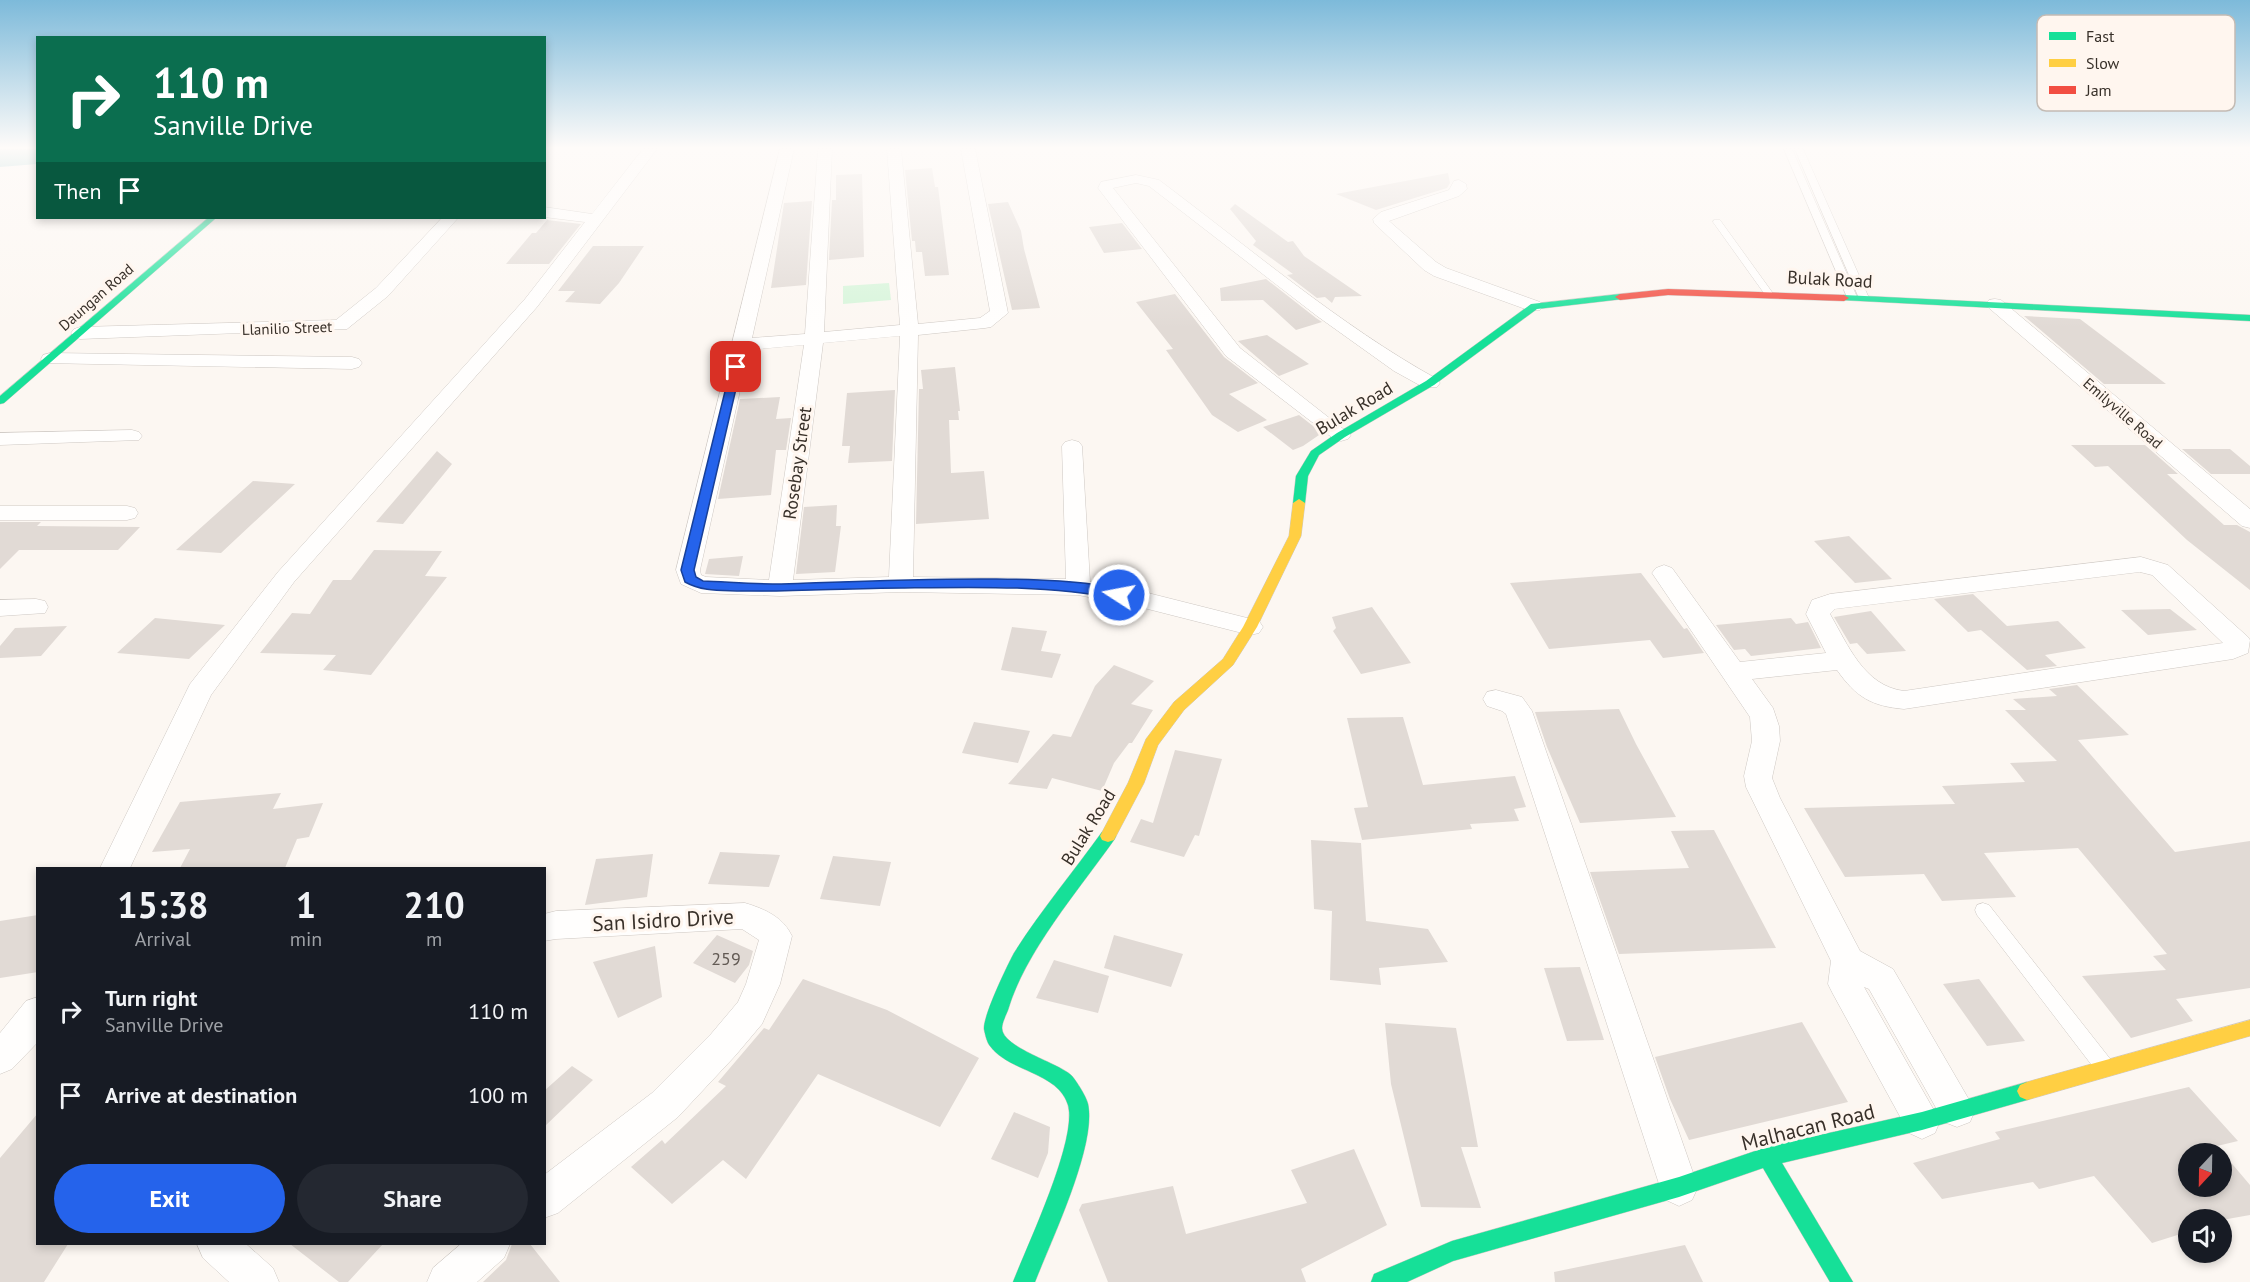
<!DOCTYPE html>
<html lang="en">
<head>
<meta charset="utf-8">
<style>
	:root { --surface:#171b24; --page:#242831; --text:#f1f3f6; --muted:#9ea1a6; --accent:#2563eb }
	body { margin:0; font-family:"PT Sans",sans-serif; background:var(--page); color:var(--text); height:100vh; display:flex; flex-direction:column; font-size:22px; white-space:nowrap }
	* { box-sizing:border-box; margin:0 }
	p { font-size:20px; color:var(--muted) }
	.icon { flex:none; width:33px; height:33px; fill:none; stroke:currentColor; stroke-width:2; stroke-linecap:round; stroke-linejoin:round }
	.map { position:relative; flex:1; overflow:hidden }
	.sheet { position:absolute; left:36px; top:867px; width:510px; height:378px; display:flex; flex-direction:column; background:var(--surface); border-radius:0px; box-shadow:0 3px 9px #0003 }
	.sheet>* { flex:none }
	.top-card { position:absolute; left:36px; top:36px; width:510px; height:183px; border-radius:0px; box-shadow:0 3px 9px #0003; background:#0b6e4f; color:#fff; overflow:hidden }
	.needle { width:39px; rotate:202deg }
	.buttons { position:absolute; left:2178px; top:1143px; display:grid; gap:12px }
	.buttons a { display:grid; place-items:center; width:54px; height:54px; border-radius:50%; background:var(--surface); box-shadow:0 3px 9px #0003; font-size:30px }
	.pin { position:absolute; display:grid; place-items:center; width:51px; height:51px; color:#fff; margin:-26px; border-radius:12px; box-shadow:0 3px 9px #0006 }
	.me { position:absolute; width:66px; margin:-33px; rotate:281deg; stroke-linejoin:round; filter:drop-shadow(0 0 4px #0008) }
	.turn { display:flex; align-items:center; gap:21px; height:126px; padding:0 18px; font-size:27px }
	.turn .icon { width:78px; height:78px; stroke-width:2.5 }
	.turn b { display:block; font-size:42px; line-height:51px }
	.then { display:flex; align-items:center; height:57px; padding:0 18px; background:#0003; gap:12px; font-size:22px }
	.eta { display:flex; justify-content:space-evenly; align-items:center; height:102px; text-align:center }
	.eta b { font-size:36px; font-weight:700; line-height:42px }
	.action { display:flex; gap:12px; margin-top:auto; padding:12px 18px }
	.action a { flex:1; height:69px; border-radius:36px; background:var(--accent); color:#fff; font-size:24px; font-weight:700; line-height:69px; text-align:center }
	.action a+a { background:var(--page); color:var(--text) }
	ul { padding:0; list-style:none }
	li { display:flex; align-items:center; gap:18px; height:84px; padding:0 18px }
	li div { flex:1 }
	li b { display:block; font-size:22px }
	li em { font-style:normal }
	.map>svg:first-child { display:block }
	.green { fill:#d6f5da }
	.water { fill:#7ec3c5 }
	.building { fill:#e1dad5; fill-rule:evenodd }
	.lines { fill:none; stroke-linecap:round; stroke-linejoin:round }
	.lane-casing { stroke:#cec8c3; stroke-width:1 }
	.street-casing { stroke:#cec8c3; stroke-width:1 }
	.fast-casing { stroke:#cec8c3; stroke-width:1 }
	.slow-casing { stroke:#cec8c3; stroke-width:1 }
	.jam-casing { stroke:#cec8c3; stroke-width:1 }
	.lane { fill:#fffefd; fill-rule:evenodd }
	.street { fill:#fffefd; fill-rule:evenodd }
	.fast { fill:#16e098; fill-rule:evenodd }
	.slow { fill:#ffcf43; fill-rule:evenodd }
	.jam { fill:#f24e42; fill-rule:evenodd }
	.route { fill:#2563eb; stroke:#184099; stroke-width:1.5 }
	.labels { text-anchor:middle; dominant-baseline:central; stroke-width:6; stroke-linejoin:round; paint-order:stroke }
	.far-street-label { font-size:15px; fill:#383029; stroke:#fff6ef }
	.street-label { font-size:18px; fill:#383029; stroke:#fff6ef }
	.near-number-label { font-size:18px; fill:#625a54 }
	.near-street-label { font-size:21px; fill:#383029; stroke:#fff6ef }
	.key { fill:#fff6ef; stroke:#c3bbb4; stroke-width:1.5 }
	.key-label { font-size:16px; fill:#383029 }
</style>
</head>
<body>
<div class="map">
<svg width="2250" height="1282" viewBox="0 0 2250 1282">
	<rect width="100%" height="100%" fill="#fcf7f2"/>
	<path class="green" d="M889,283L891,300L843,304V286Z"/>
	<path class="water" d="M0,149H37V164L0,167Z"/>
	<path class="building" d="M932,168L935,187H938L949,275L925,276L922,252H916L915,241H912L905,170Z
		M1448,173L1450,183L1447,188L1376,210L1336,194Z
		M862,174L864,257L829,260L832,200H836V175Z
		M812,201L806,285L771,288L784,203Z
		M1008,202L1021,231L1024,249L1040,308L1012,310L988,204Z
		M1235,204L1288,242L1293,241L1304,256L1362,296L1335,297L1332,303L1325,297L1317,298L1287,275L1293,274L1253,245L1256,241L1230,209Z
		M547,220L581,224L549,264H506L532,233H536Z
		M1122,223L1142,249L1104,253L1089,227Z
		M593,246H644L619,283L600,304L565,302L575,291H558Z
		M1266,279L1316,318L1322,322L1296,330L1263,300L1221,301L1220,288Z
		M1175,294L1224,357L1258,383L1229,394L1267,420L1238,432L1212,415L1166,350L1173,349L1136,302Z
		M2024,316L2080,319L2166,384H2104Z
		M1267,335L1309,364L1279,376L1238,341Z
		M955,367L960,411H958L959,420H949L951,473L984,471L989,519L916,524L919,389H923L921,370Z
		M895,390L892,461L848,463L850,446H842L847,393Z
		M780,397L776,419L791,418L786,450H776L771,495L718,499L740,399Z
		M1299,415L1322,433L1303,446L1293,450L1263,427Z
		M2071,445H2145L2178,474H2167L2224,525H2237L2250,532V590L2187,540L2108,466L2095,467Z
		M2182,449H2230L2250,466V474H2211Z
		M437,451L452,464L403,524L376,522Z
		M253,481L295,484L221,553L176,550Z
		M837,505L836,526H841L835,572L796,574L804,507Z
		M0,522H41L37,526L140,527L118,550H19L0,569Z
		M1849,536L1892,579L1855,583L1814,541Z
		M374,550L442,551L425,576L447,577L371,675L323,670L336,655L260,653L292,613L310,614L333,580H351Z
		M743,556L739,576L705,574L709,559Z
		M1641,573L1684,629L1687,628L1704,653L1663,658L1650,640L1549,649L1510,583Z
		M1973,594L2007,626L2058,621L2086,648L2045,655L2057,666L2027,670L1981,630L1968,632L1934,599Z
		M1372,607L1411,663L1361,674L1333,631L1336,628L1332,617Z
		M2170,609L2197,630L2148,635L2121,610Z
		M1871,611L1906,651L1867,654L1857,643L1850,644L1834,617Z
		M155,618L225,625L189,659L117,653Z
		M1791,618L1796,624L1808,622L1821,648L1751,656L1745,649L1734,650L1716,625Z
		M67,626L41,656L0,658V646L15,628Z
		M1012,627L1047,631L1041,651L1061,654L1052,678L1001,670Z
		M1114,665L1154,681L1131,704L1153,710L1132,743H1129L1114,763L1102,791L1052,778L1047,789L1008,784L1053,734L1071,737L1095,686Z
		M2077,685L2129,735L2078,740L2175,852L2250,841V988L2176,999L2193,1021L2131,1038L2082,976L2166,970L2153,956L2167,954L2078,848L1984,853L2016,897L1942,901L1924,874L1845,877L1804,808L1955,804L1942,786L2025,782L2010,763L2057,761L2005,710H2026L2013,699L2057,696L2049,689Z
		M1619,709L1636,744L1676,817L1580,823L1547,747L1535,712Z
		M1403,717L1423,785L1515,776L1526,807L1514,809L1519,821L1470,824L1472,829L1362,840L1354,808L1368,807L1347,718Z
		M974,722L1030,731L1018,763L962,753Z
		M1175,750L1222,759L1199,836L1195,835L1184,857L1130,842L1141,819L1153,823Z
		M281,793L273,809L323,803L309,837L297,839L285,868H180L190,849L152,852L180,802Z
		M1714,830L1776,948L1619,954L1590,872L1689,868L1671,831Z
		M1311,840L1361,843L1366,921L1428,929L1448,962L1379,968L1381,985L1330,980L1332,911L1314,909Z
		M720,852L780,855L769,887L708,884Z
		M653,854L647,897L585,905L596,859Z
		M833,856L891,862L880,906L820,899Z
		M38,915V972L0,978V921Z
		M717,935L753,951L749,965L735,983L693,963Z
		M1114,935L1183,954L1171,987L1104,968Z
		M655,946L662,997L618,1018L593,962Z
		M1054,960L1109,976L1098,1013L1036,998Z
		M1580,967L1604,1040L1567,1041L1544,968Z
		M803,979L887,1010L979,1058L940,1127L818,1074L746,1179L723,1160L672,1204L631,1167L662,1140L665,1144L726,1086L718,1082L764,1028L769,1030Z
		M1979,979L2025,1041L1987,1046L1943,984Z
		M1802,1022L1848,1102L1689,1140L1670,1099L1655,1057Z
		M1385,1023L1456,1028L1478,1147H1461L1481,1208L1421,1207L1391,1084Z
		M572,1066L593,1080L544,1127V1091Z
		M2189,1087L2238,1141L2217,1146L2250,1185V1215L2222,1220H2188V1226L2183,1227L2187,1232L2152,1243L2094,1176L2039,1189L2033,1182L1942,1199L1913,1163L2000,1139L1995,1132ZM2188,1154H2222V1186H2188Z
		M1014,1112L1050,1127L1048,1153L1038,1178L991,1159Z
		M38,1113V1244H68L44,1282H0V1158Z
		M1354,1149L1387,1225L1301,1269L1306,1282H1108L1079,1210L1082,1204L1173,1186L1186,1234L1307,1203L1291,1170Z
		M290,1244H383L348,1282H339Z
		M512,1244H530L560,1282H483L506,1260Z
		M1685,1245L1703,1282H1555L1554,1272Z"/>
	<g class="lines">
		<defs>
			<path id="lane" d="M1784,149H1792L1857,297L1855,299L1847,297Z
				M1795,149H1803L1869,298L1867,300L1859,298Z
				M1714,220H1720L1772,292V296H1766L1713,222Z
				M1983,903L1989,905L2111,1060L2113,1066L2111,1072L2104,1075L2097,1072L1977,915L1975,910L1977,905Z"/>
			<path id="street" d="M643,149H657L537,307L294,582L211,695L130,868H100L190,684L278,572L525,299L585,222L544,217V207L592,214Z
				M780,149H794L752,338L805,334L818,149H832L824,332L900,325L887,149H901L918,324L980,318L990,311L961,149H975L1008,313L991,327L985,328L918,335L913,577L1066,579L1062,446L1065,442L1072,440L1079,442L1082,446L1090,582L1140,591L1259,621L1263,627L1259,633L1250,635L1140,607L1078,595L901,592L780,596L701,593L681,584L676,570ZM900,336L889,577L793,580L823,343ZM804,345L769,580L706,577L701,575L700,570L749,350Z
				M1136,175L1159,180C1247,246 1341,326 1437,379L1440,383L1437,387H1423L1394,371L1317,316L1149,186L1136,183L1113,188L1240,348L1351,435L1348,439L1341,441L1334,439L1226,356L1098,188L1101,182Z
				M1459,180L1466,184L1467,189L1459,196L1389,221L1436,262L1446,268L1540,302L1543,306L1540,310H1528L1434,276L1424,270L1374,223L1373,219L1381,212L1449,190L1454,181Z
				M442,218H458L388,296L347,329L80,339L74,337L71,333L74,329L80,327L336,320L376,288Z
				M1995,299L2001,300L2250,509V528L2242,526L1989,308L1986,304L1989,300Z
				M50,353L352,357L359,359L362,363L359,367L352,369L43,363L41,359L43,355Z
				M132,430L139,432L142,436L139,440L0,445V433Z
				M0,506H127L135,508L138,513L135,518L127,520H0Z
				M2141,557L2168,565L2248,637L2250,640L2248,653L2233,659L1904,709C1871,706 1856,697 1837,670L1752,679L1773,708L1779,726L1780,741L1772,778L1780,798L1860,951L1893,969L1975,1110L1970,1122L1957,1127L1944,1122L1869,989L1864,987L1940,1121L1935,1133L1922,1139L1909,1133L1833,994L1828,984L1831,961L1746,787L1744,776L1752,741L1750,717L1652,573L1656,568L1664,565L1672,568L1740,662L1826,653L1806,614L1812,600L1830,594ZM2140,572L2152,575L2223,643L1904,691C1864,686 1848,645 1830,614L1835,609Z
				M36,599L45,601L48,607L45,613L0,616V600Z
				M1496,690L1522,697L1532,711L1698,1187L1692,1200L1679,1206L1666,1200L1660,1187L1506,714L1502,711L1487,706L1483,699L1487,692Z
				M745,903C765,909 783,917 792,936L780,984L762,1024L735,1056L678,1117L558,1213L544,1218V1175L652,1093L711,1034L738,1002L746,984L759,940L742,929L556,939L544,941V914L556,911Z
				M38,997V1042L12,1069L0,1074V1033L26,1001Z
				M197,1244H246L273,1268L279,1282H229L203,1258Z
				M461,1244H510L504,1258L477,1282H427L433,1268Z"/>
			<path id="fast" d="M208,218H216L4,403L0,404V396Z
				M1620,294L1623,295V299L1537,309L1434,385L1345,437L1319,455L1308,476L1305,503L1299,507L1293,503L1296,476L1311,451L1337,433L1426,381L1531,304Z
				M1844,295L2250,315V321L1841,300L1839,298Z
				M1108,830L1114,832L1116,836L1114,840C1078,891 1025,952 1008,1010C1006,1015 1002,1023 1002,1028C1002,1048 1060,1063 1072,1076C1077,1082 1086,1096 1088,1104C1097,1145 1051,1241 1035,1282H1013C1027,1246 1078,1139 1068,1105C1058,1072 1009,1072 990,1046C987,1043 985,1034 984,1029C983,1016 1007,966 1014,953C1039,913 1074,871 1102,832Z
				M2027,1082L2034,1085L2037,1091L2034,1097L2027,1100L1922,1130L1782,1163L1853,1282H1830L1763,1168L1679,1197L1453,1261L1407,1282H1371L1374,1274L1452,1241L1679,1177L1767,1147L1922,1112Z"/>
			<path id="slow" d="M1299,499L1305,503L1301,536L1257,627L1233,665L1184,710L1158,745L1144,783L1114,840L1108,842L1102,840L1100,836L1128,783L1146,739L1174,702L1223,659L1243,627L1289,536L1293,503Z
				M2250,1020V1036L2027,1100L2020,1097L2017,1091L2020,1085L2027,1082Z"/>
			<path id="jam" d="M1668,289L1844,295L1849,298L1844,301L1668,295L1620,300L1615,297L1620,294Z"/>
		</defs>
		<use href="#lane" class="lane-casing"/>
		<use href="#street" class="street-casing"/>
		<use href="#fast" class="fast-casing"/>
		<use href="#slow" class="slow-casing"/>
		<use href="#jam" class="jam-casing"/>
		<use href="#lane" class="lane"/>
		<use href="#street" class="street"/>
		<use href="#fast" class="fast"/>
		<use href="#slow" class="slow"/>
		<use href="#jam" class="jam"/>
	</g>
	<linearGradient id="sky" x2="0" y2="1"><stop stop-color="#7dbada"/><stop offset="0.45" stop-color="#fefbf9"/><stop offset="1" stop-color="#fefbf9" stop-opacity="0"/></linearGradient>
	<rect width="2250" height="328" fill="url(#sky)"/>
	<path class="route" d="M736,364L741,367L694,570L696,577L703,581C729,582 755,584 781,584C830,583 1102,568 1126,595L1119,599C1048,585 974,587 902,588C848,588 796,592 742,591C722,590 703,592 685,582L681,570L731,367Z"/>
	<g class="labels">
		<g class="far-street-label">
			<text transform="translate(96 297) rotate(-41)">Daungan Road</text>
			<text transform="translate(287 328) rotate(-2)">Llanilio Street</text>
			<text transform="translate(2123 413) rotate(41)">Emilyville Road</text>
		</g>
		<g class="street-label">
			<text transform="translate(1830 279) rotate(3)">Bulak Road</text>
			<text transform="translate(1354 408) rotate(-31)">Bulak Road</text>
			<text transform="translate(797 463) rotate(-82)">Rosebay Street</text>
			<text transform="translate(1088 827) rotate(-58)">Bulak Road</text>
		</g>
		<g class="near-number-label">
			<text x="726" y="958">259</text>
		</g>
		<g class="near-street-label">
			<text transform="translate(663 920) rotate(-3)">San Isidro Drive</text>
			<text transform="translate(1808 1127) rotate(-14)">Malhacan Road</text>
		</g>
	</g>
	<rect x="2037" y="15" width="198" height="96" rx="9" class="key"/>
	<rect x="2049" y="32" width="27" height="8" fill="#16e098"/>
	<rect x="2049" y="59" width="27" height="8" fill="#ffcf43"/>
	<rect x="2049" y="86" width="27" height="8" fill="#f24e42"/>
	<g class="key-label">
		<text x="2086" y="42">Fast</text>
		<text x="2086" y="69">Slow</text>
		<text x="2086" y="96">Jam</text>
	</g>
</svg>
<div class="buttons">
<a><svg class="needle" viewBox="-14 -14 28 28"><path d="M0-13l5 13h-10z" fill="#e53935"/><path d="M0 13l5-13h-10z" fill="#9ea1a6"/></svg></a>
<a><svg class="icon" aria-label="sound" viewBox="0 0 24 24"><path d="M4 9h4l5-4v14l-5-4H4zM17 9q2 3 0 6"/></svg></a>
</div>
<div class="pin" style="left:736px;top:367px;background:#d93025"><svg class="icon" aria-label="arrive" viewBox="0 0 24 24"><path d="M6 21V4h12l-3 4 3 4H6"/></svg></div>
<svg class="me" style="left:1119px;top:595px" viewBox="-20 -20 40 40"><circle r="17" fill="#2563eb" stroke="#fff" stroke-width="3"/><path d="M0-11L8 9 0 5-8 9z" fill="#fff"/></svg>
<div class="top-card">
<div class="turn"><svg class="icon" aria-label="right" viewBox="0 0 24 24"><path d="M7 20v-9h11M14 6l5 5-5 5"/></svg><div><b>110 m</b>Sanville Drive</div></div>
<div class="then">Then<svg class="icon" aria-label="arrive" viewBox="0 0 24 24"><path d="M6 21V4h12l-3 4 3 4H6"/></svg></div>
</div>
<section class="sheet">
<div class="eta">
<div><b>15:38</b><p>Arrival</p></div>
<div><b>1</b><p>min</p></div>
<div><b>210</b><p>m</p></div>
</div>
<ul>
<li><svg class="icon" aria-label="right" viewBox="0 0 24 24"><path d="M7 20v-9h11M14 6l5 5-5 5"/></svg><div><b>Turn right</b><p>Sanville Drive</p></div><em>110 m</em></li>
<li><svg class="icon" aria-label="arrive" viewBox="0 0 24 24"><path d="M6 21V4h12l-3 4 3 4H6"/></svg><div><b>Arrive at destination</b></div><em>100 m</em></li>
</ul>
<div class="action"><a>Exit</a><a>Share</a></div>
</section>
</div>
</body>
</html>
